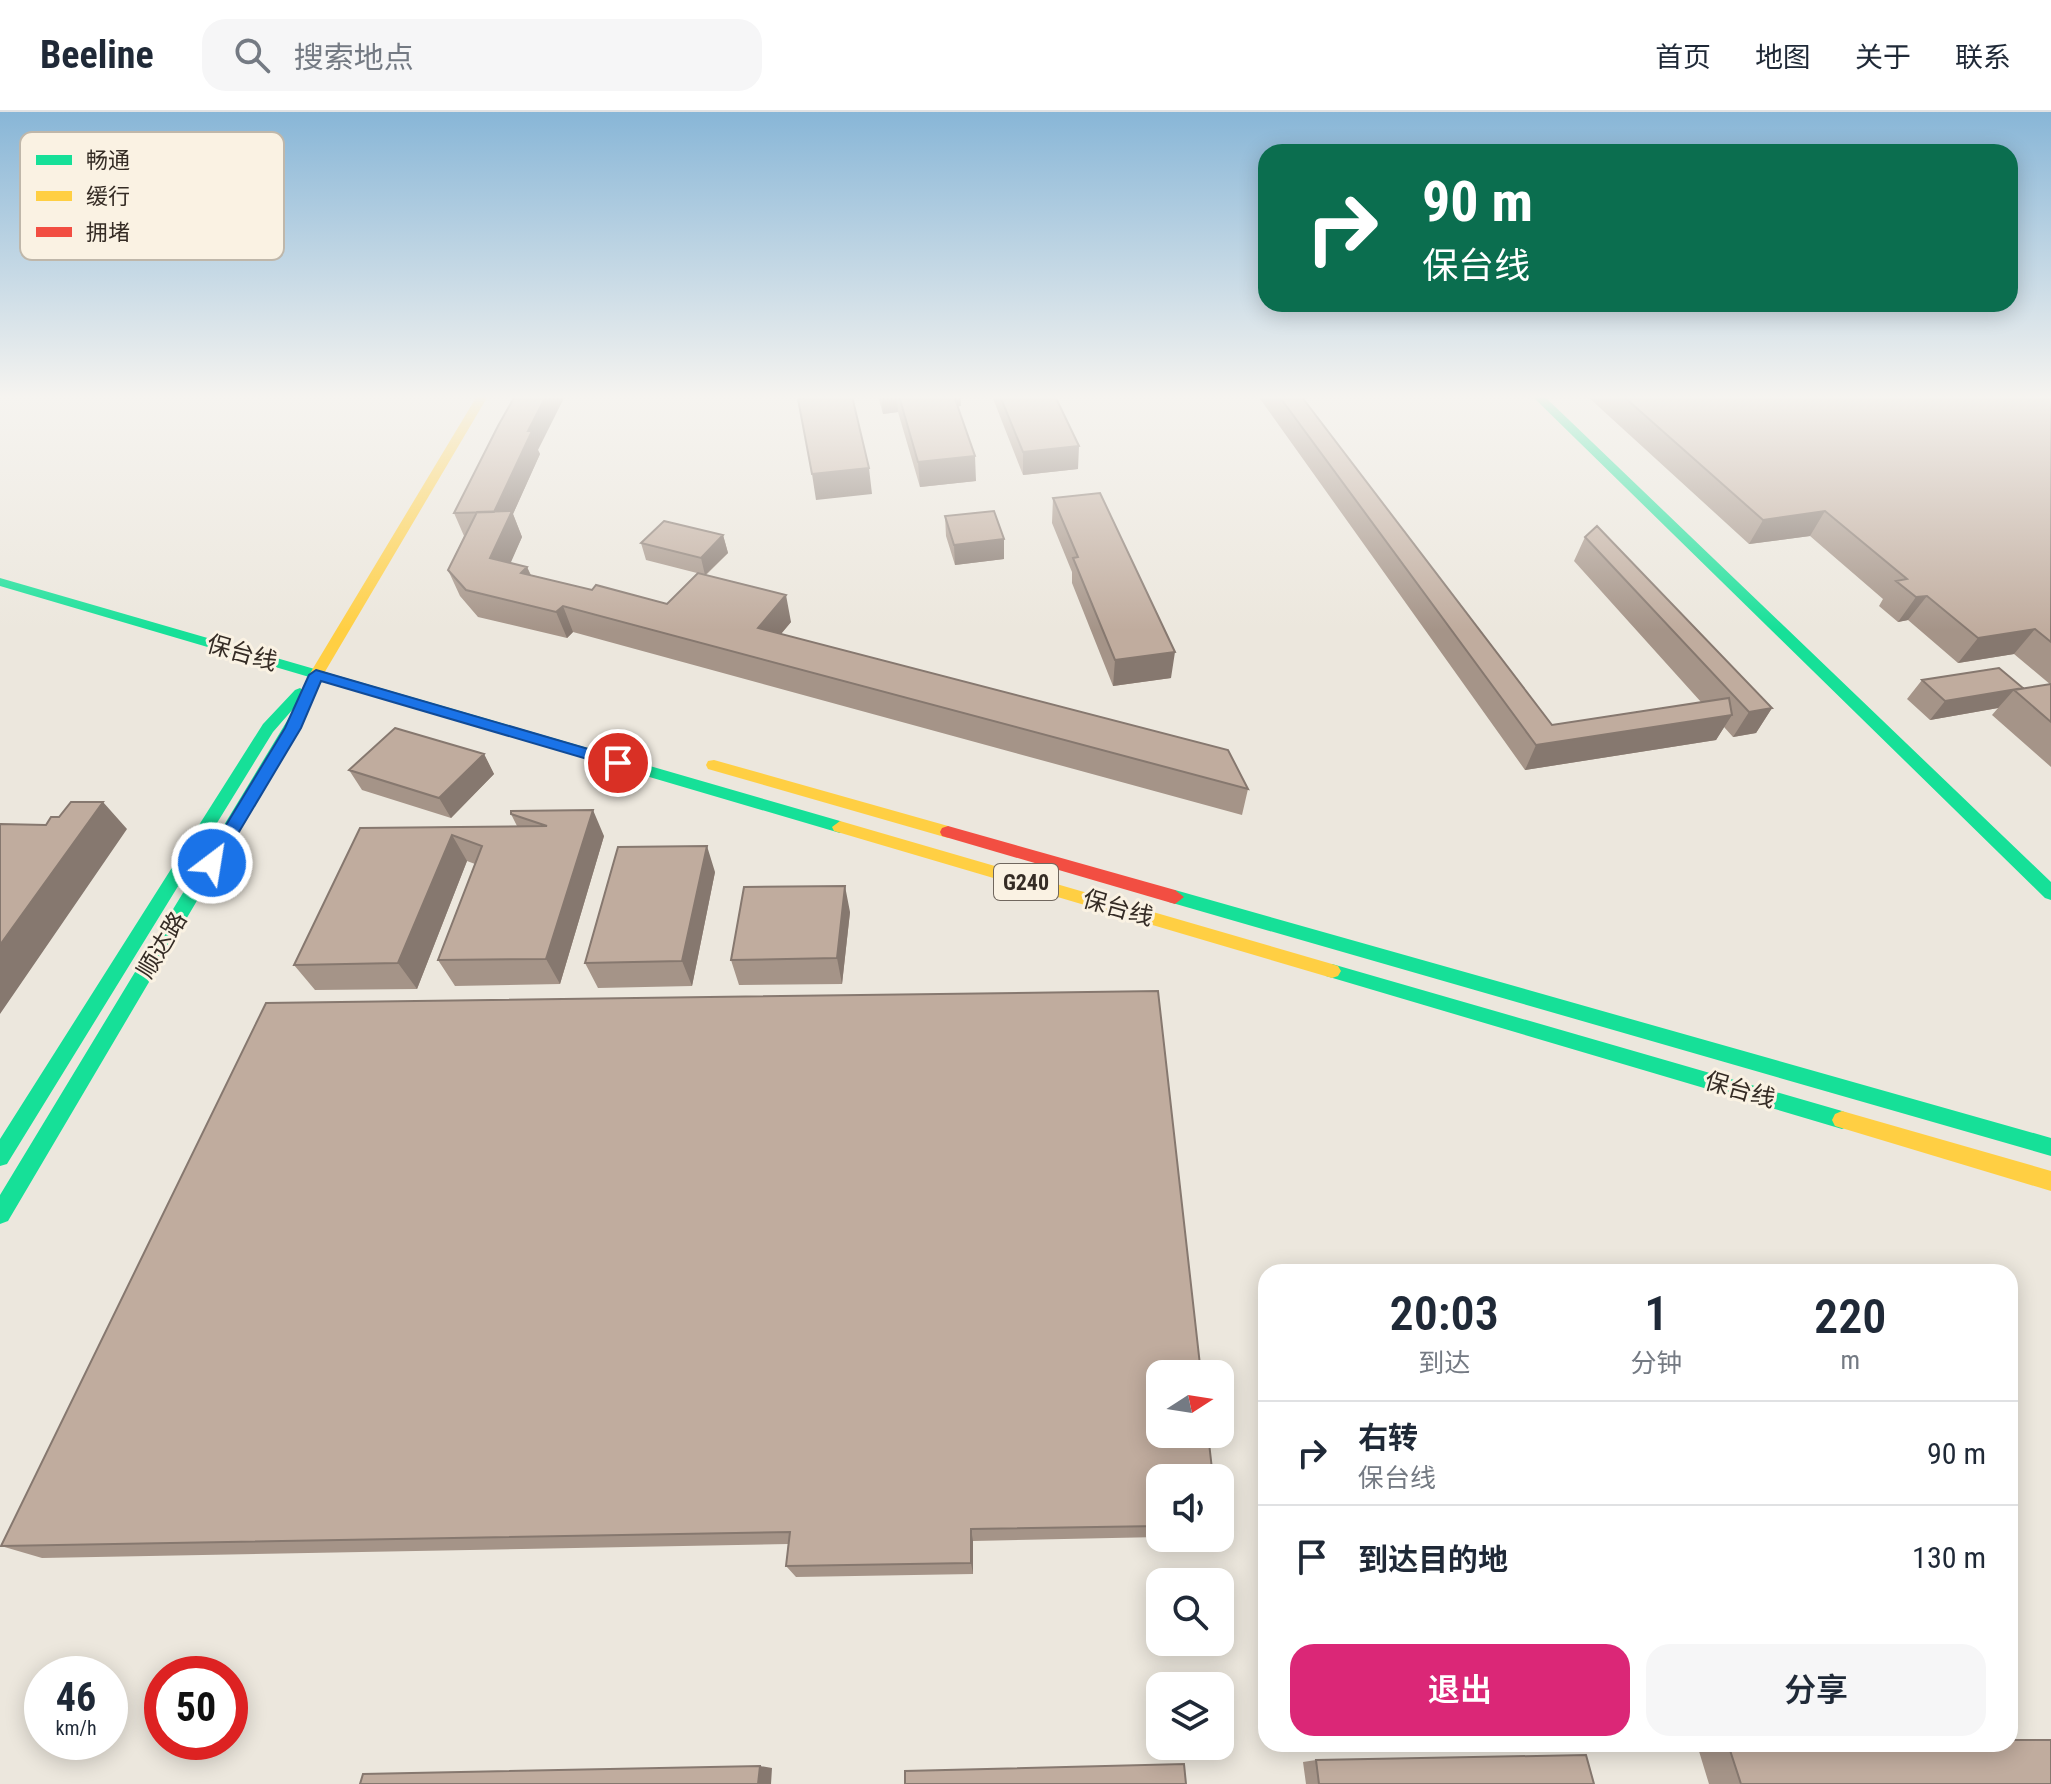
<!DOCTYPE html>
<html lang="zh">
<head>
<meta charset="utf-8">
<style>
	:root { --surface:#fff; --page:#f6f6f7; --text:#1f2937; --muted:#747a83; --line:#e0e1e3; --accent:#db2777 }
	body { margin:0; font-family:"Roboto Condensed","Noto Sans SC",sans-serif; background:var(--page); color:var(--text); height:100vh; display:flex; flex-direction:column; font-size:30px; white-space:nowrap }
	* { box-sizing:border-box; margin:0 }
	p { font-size:26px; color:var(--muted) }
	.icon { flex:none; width:44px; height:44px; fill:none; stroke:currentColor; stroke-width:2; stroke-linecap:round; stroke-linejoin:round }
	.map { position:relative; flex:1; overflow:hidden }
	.sheet { position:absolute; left:1258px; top:1152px; width:760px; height:488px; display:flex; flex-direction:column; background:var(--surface); border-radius:24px; box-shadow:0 4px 20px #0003 }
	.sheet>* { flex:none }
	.hud { position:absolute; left:1258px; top:32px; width:760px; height:168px; border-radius:24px; box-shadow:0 4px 20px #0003; background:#0b6e4f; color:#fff; overflow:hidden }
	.needle { width:52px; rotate:78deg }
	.fabs { position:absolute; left:1146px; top:1248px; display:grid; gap:16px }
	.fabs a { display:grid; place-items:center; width:88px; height:88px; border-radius:16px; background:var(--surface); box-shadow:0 4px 20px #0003; font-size:40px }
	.speed { position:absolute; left:24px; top:1544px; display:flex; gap:16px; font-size:40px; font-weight:700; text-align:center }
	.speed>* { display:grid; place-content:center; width:104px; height:104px; border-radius:50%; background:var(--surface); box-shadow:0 4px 20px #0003; line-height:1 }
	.speed small { font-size:20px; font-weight:400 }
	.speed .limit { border:12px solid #d22; background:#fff; color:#111 }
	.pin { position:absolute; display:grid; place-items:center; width:68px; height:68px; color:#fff; margin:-34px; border:4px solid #fff; border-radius:50%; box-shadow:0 2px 8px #0007 }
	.me { position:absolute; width:88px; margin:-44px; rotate:31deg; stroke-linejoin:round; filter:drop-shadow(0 0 6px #0008) }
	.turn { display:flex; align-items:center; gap:28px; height:168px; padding:0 32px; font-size:36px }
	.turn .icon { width:104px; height:104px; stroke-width:2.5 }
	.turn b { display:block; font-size:56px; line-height:68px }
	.eta { display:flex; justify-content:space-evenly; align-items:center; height:136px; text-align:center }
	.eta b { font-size:48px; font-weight:600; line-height:56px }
	.button { display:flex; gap:16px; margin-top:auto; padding:16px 32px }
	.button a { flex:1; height:92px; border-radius:24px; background:var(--accent); color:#fff; font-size:32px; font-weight:600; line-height:92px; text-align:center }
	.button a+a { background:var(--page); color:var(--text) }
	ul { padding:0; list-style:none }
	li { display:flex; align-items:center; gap:24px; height:104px; padding:0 32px; border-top:2px solid var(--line) }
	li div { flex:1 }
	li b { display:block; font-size:30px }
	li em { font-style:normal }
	header { display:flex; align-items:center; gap:48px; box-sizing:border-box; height:112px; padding:0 40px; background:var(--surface); border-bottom:2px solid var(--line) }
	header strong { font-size:38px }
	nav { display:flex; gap:44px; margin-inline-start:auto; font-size:28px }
	.search { width:560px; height:72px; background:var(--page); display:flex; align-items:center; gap:20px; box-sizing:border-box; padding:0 28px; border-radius:24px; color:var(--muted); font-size:30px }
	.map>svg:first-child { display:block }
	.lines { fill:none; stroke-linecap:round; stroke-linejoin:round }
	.fast { fill:#16e098; fill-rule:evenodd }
	.slow { fill:#ffcf43; fill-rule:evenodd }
	.jam { fill:#f24e42; fill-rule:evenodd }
	.wall { fill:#a59488 }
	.shaded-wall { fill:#86786f }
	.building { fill:#c0ac9e; stroke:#86786f; stroke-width:2 }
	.route { fill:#1a73e8; stroke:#114b97; stroke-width:2 }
	.labels { text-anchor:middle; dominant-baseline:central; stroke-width:6; stroke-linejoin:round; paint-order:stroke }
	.shield { fill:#faf2e3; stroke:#70675e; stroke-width:2 }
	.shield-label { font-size:22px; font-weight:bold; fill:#352c25 }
	.street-label { font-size:24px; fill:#352c25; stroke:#faf2e3 }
	.key { fill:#faf2e3; stroke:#bfb7aa; stroke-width:2 }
	.key-label { font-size:22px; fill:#352c25 }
</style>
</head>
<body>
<header>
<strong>Beeline</strong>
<div class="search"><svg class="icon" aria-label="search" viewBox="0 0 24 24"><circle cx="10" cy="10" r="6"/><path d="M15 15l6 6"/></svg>搜索地点</div>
<nav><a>首页</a><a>地图</a><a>关于</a><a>联系</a></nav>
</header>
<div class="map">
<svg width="2051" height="1672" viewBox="0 0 2051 1672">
	<rect width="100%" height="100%" fill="#ece7dd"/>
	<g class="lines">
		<path class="fast" d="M1532,284H1544L2051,770V788L2045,786Z
			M0,466L840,709L848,715L840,721L0,474Z
			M300,576L307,581L273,620L7,1052L0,1054V1027L263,612L295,578Z
			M298,599L306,604L8,1109L0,1112V1083L290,604Z
			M1175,778L2051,1026V1044L1169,790L1166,785Z
			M1332,852L1842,999L1849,1002L1852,1008L1849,1014L1842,1017L1326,864L1323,859L1326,854Z"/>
		<path class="slow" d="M477,284H488L323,563L306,604L298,609L293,608L290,604L309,563Z
			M714,648L948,714L956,720L948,726L708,657L706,653L708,649Z
			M840,709L1332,852L1338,854L1341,859L1338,864L1332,866L834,719L832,715Z
			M1842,999L2051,1059V1079L1835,1014L1832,1008L1835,1002Z"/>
		<path class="jam" d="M948,714L1175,778L1184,785L1175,792L942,724L940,720L942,716Z"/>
	</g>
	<path class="wall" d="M878,284H960L961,294H958L976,369L920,375L898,300L883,302Z
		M992,284H1055L1078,357L1023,363Z
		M1258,284H1301L1552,613L1701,590L1574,449L1585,425L1772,596L1756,621L1733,625L1724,615L1716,628L1525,658Z
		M1587,284H2051V655L1992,603L1998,596L1930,608L1907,587L1922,568L2022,577L2051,573L2014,542L1958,551L1908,508L1898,510L1879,494L1883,487L1810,424L1749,432Z
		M538,338L540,342L513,402L522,425L510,451L527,455L531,463L592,478L667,492L697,461L646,448L641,431L723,423L728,441L706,463L791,510L781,522L1248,677L1242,703L573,520L567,526L478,505L460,484L448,458L464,424L454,401Z
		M1053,386L1171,566L1113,574L1072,471V460L1052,411Z
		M945,404L1004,427V447L955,453L946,424Z
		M484,642L494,662L451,706L362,678L349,658Z
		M511,702L604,724L560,872L455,874L438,848L475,752L467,749L417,877L315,878L294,853L360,716L517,714Z
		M715,760L692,874L598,876L585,851Z
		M850,800L842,872L739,873L731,848Z
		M1160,1366V1425L973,1429V1462L796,1465L786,1454L788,1432L42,1446L1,1434Z
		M1728,1632L2051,1672H1709L1698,1636Z
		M1316,1648L1594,1672H1306L1303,1650Z"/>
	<path class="shaded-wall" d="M546,284H565L538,338L540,342L513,402L522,425L501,473L490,446L493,401L528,319Z
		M881,284H897L898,300L883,302Z
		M950,284H960L961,294L950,295Z
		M1079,334L1078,357L1023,363V340Z
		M975,344L976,369L920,375L918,350Z
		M869,356L872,382L816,388L812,362Z
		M1825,399L1810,424L1749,432L1763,408Z
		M723,423L728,441L705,463L701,446Z
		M1004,427V447L955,453L954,433Z
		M527,455L538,481L521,461Z
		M786,483L791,510L764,542L758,516Z
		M1927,484L1908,508L1898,510L1916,485Z
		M563,494L573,520L567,526L556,500Z
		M2035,517L2014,542L1958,551L1978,526Z
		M1175,540L1171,566L1113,574L1115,548Z
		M2023,576L2014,578L1998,596L1930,608L1945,589Z
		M1772,596L1756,621L1733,625L1749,600Z
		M1732,603L1716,628L1525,658L1536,633Z
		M484,642L494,662L451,706L439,686Z
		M103,690L127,717L0,902V833Z
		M593,698L604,724L560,872L546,847Z
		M452,723L467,749L417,877L398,851Z
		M707,734L715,760L692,874L682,849Z
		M845,774L850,800L842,872L837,846Z
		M971,1417L973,1429V1462L971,1451Z
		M760,1654L772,1656L771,1672H758Z"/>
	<path class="building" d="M515,284H546L528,319H532L494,400L454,401L498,314Z
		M804,284H852L869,356L812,362L798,287L805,286Z
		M899,284H954L975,344L918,350Z
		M1000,284H1055L1079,334L1023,340Z
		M1279,284H1301L1552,613L1729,586L1732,603L1536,633Z
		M1623,284H2051V530L2035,517L1978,526L1927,484L1916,485L1896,469L1907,467L1825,399L1763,408Z
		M1100,381L1175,540L1115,548L1073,446L1078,445L1053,386Z
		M512,399L490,446L527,455L521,461L592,478L596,473L667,492L698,461L786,483L758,516L1228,638L1248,677L563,494L556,500L466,478L448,458L477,400Z
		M994,399L1004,427L954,433L945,404Z
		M664,409L723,423L701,446L641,431Z
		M1597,414L1772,596L1749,600L1585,425Z
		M1999,556L2023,576L1945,589L1922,568Z
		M2051,572V610L2014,578Z
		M395,616L484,642L439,686L349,658Z
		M71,690H103L0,833V712L46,713L51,705H59Z
		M593,698L546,847L438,848L482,734L452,723L398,851L294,853L360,716L547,714L511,702V699Z
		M707,734L682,849L585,851L618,735Z
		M845,774L837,846L731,848L744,775Z
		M1158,879L1201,1262H1160V1322H1208L1213,1366H1160V1414L971,1417V1451L786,1454L790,1420L1,1434L266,891Z
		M2010,1628H2051V1672H1741L1728,1632H2010Z
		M1586,1643L1594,1672H1319L1316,1648Z
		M1184,1652L1186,1672H905V1659Z
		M760,1654L758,1672H360L363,1662Z"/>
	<linearGradient id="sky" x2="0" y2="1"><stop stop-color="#88b6d7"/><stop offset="0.55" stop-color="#f6f4f0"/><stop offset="1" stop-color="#f6f4f0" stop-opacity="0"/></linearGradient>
	<rect width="2051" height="518" fill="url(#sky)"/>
	<path class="route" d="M316,558L623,647L626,651L618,656L321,569L301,616L218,755H206L203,751L206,746L285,616L309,563Z"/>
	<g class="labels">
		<rect class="shield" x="994" y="752" width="64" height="36" rx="6"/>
		<g class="shield-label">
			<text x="1026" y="770">G240</text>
		</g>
		<g class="street-label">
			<text transform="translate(242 541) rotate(16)">保台线</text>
			<text transform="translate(1118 796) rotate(16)">保台线</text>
			<text transform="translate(162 833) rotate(-59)">顺达路</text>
			<text transform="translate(1740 978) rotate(16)">保台线</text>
		</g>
	</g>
	<rect x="20" y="20" width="264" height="128" rx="12" class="key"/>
	<rect x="36" y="43" width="36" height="10" fill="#16e098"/>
	<rect x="36" y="79" width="36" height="10" fill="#ffcf43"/>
	<rect x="36" y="115" width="36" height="10" fill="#f24e42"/>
	<g class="key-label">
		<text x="86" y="56">畅通</text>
		<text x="86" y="92">缓行</text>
		<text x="86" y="128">拥堵</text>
	</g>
</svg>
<div class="fabs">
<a><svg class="needle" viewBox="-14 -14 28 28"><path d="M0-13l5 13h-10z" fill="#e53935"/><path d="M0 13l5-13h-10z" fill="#747a83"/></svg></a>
<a><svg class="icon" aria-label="sound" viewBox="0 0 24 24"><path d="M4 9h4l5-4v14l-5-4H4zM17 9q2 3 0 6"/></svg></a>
<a><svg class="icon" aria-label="search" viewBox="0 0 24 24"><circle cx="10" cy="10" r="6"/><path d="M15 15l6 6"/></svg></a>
<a><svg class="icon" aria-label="layers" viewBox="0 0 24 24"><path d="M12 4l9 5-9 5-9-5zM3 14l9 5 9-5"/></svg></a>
</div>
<div class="speed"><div>46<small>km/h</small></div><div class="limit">50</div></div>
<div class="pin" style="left:618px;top:651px;background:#d93025"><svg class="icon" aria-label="arrive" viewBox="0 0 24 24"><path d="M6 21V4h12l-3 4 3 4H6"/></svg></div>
<svg class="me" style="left:212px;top:751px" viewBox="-20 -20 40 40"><circle r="17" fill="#1a73e8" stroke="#fff" stroke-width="3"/><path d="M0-11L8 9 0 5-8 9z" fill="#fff"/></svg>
<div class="hud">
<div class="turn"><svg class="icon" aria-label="right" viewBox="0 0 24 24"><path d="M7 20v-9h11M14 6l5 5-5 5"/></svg><div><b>90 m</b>保台线</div></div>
</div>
<section class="sheet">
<div class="eta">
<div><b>20:03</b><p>到达</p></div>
<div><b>1</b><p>分钟</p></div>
<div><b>220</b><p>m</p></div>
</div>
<ul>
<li><svg class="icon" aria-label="right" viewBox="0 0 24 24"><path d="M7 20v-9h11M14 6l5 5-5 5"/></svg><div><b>右转</b><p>保台线</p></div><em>90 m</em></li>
<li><svg class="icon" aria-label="arrive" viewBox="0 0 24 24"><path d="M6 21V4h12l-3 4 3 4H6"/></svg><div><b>到达目的地</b></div><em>130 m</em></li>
</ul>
<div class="button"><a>退出</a><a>分享</a></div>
</section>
</div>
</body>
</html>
